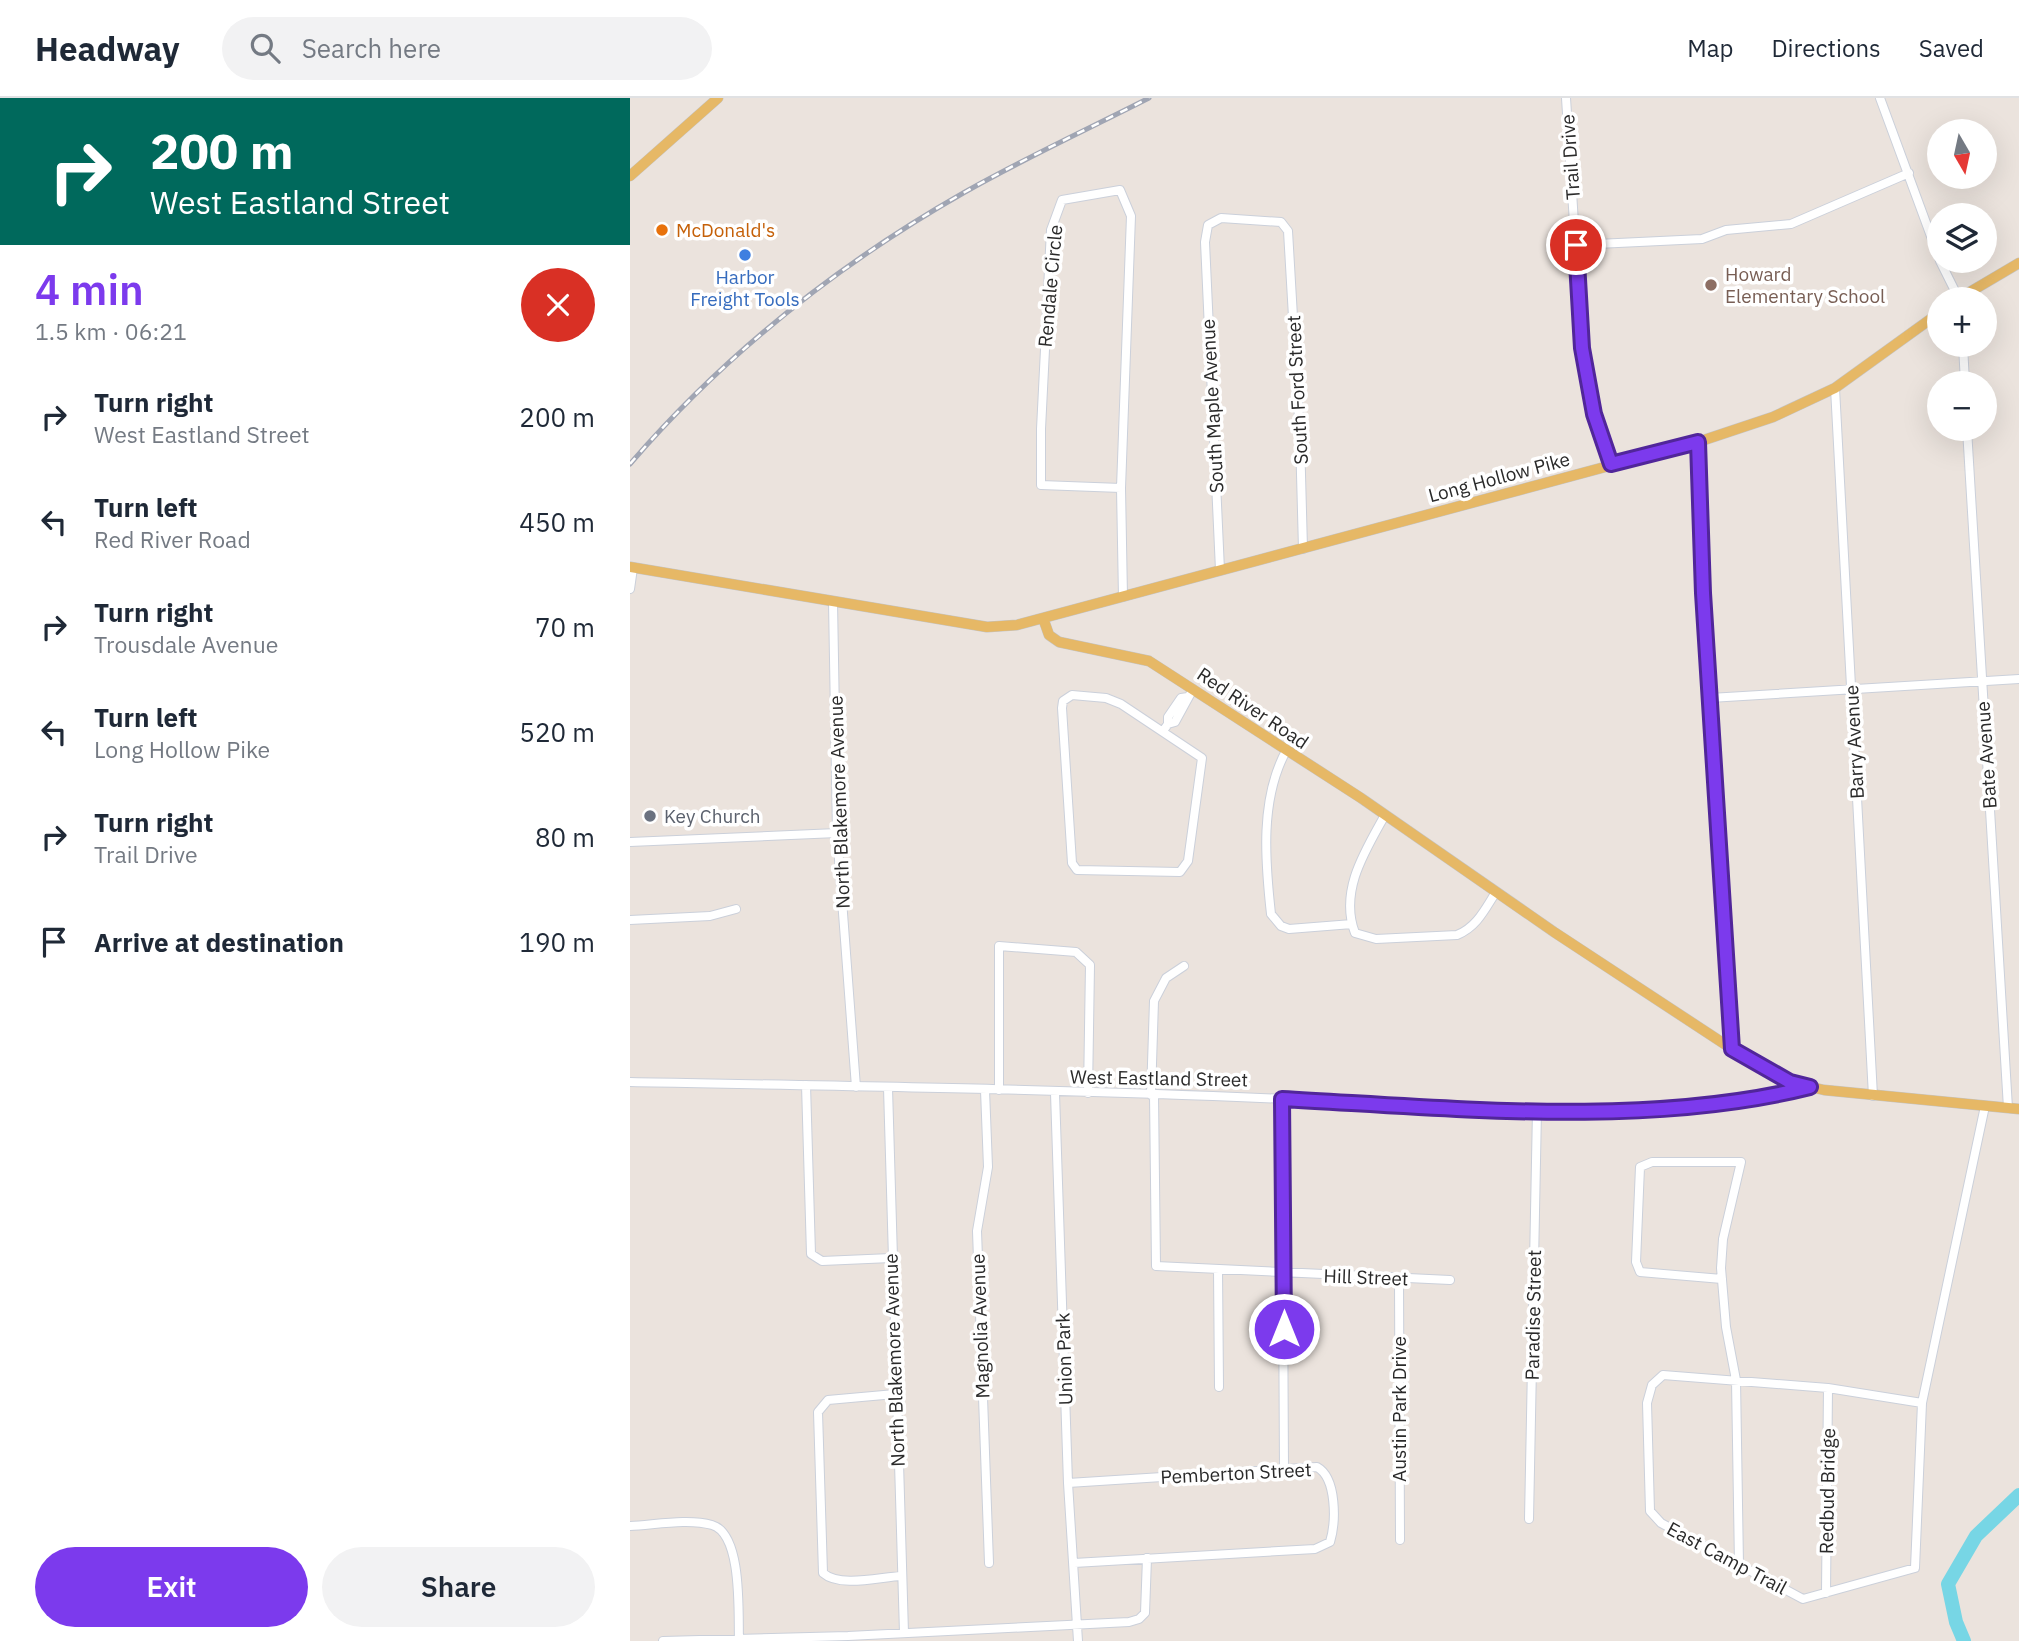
<!DOCTYPE html>
<html lang="en">
<head>
<meta charset="utf-8">
<style>
	:root { --surface:#fff; --page:#f2f2f3; --text:#1f2937; --muted:#747a83; --line:#e0e1e3; --accent:#7c3aed }
	body { margin:0; font-family:"IBM Plex Sans",sans-serif; background:var(--page); color:var(--text); height:100vh; display:flex; flex-direction:column; font-size:26px; white-space:nowrap }
	* { box-sizing:border-box; margin:0 }
	p { font-size:23px; color:var(--muted) }
	.icon { flex:none; width:38px; height:38px; fill:none; stroke:currentColor; stroke-width:2; stroke-linecap:round; stroke-linejoin:round }
	.map { position:relative; flex:1; overflow:hidden }
	.panel { display:flex; flex-direction:column; background:var(--surface); width:630px }
	.panel>* { flex:none }
	.hud { background:#00695c; color:#fff; overflow:hidden }
	.needle { width:46px; rotate:171deg }
	.tools { position:absolute; left:1297px; top:21px; display:grid; gap:14px }
	.tools a { display:grid; place-items:center; width:70px; height:70px; border-radius:50%; background:var(--surface); box-shadow:0 7px 28px #0002; font-size:35px }
	.pin { position:absolute; display:grid; place-items:center; width:60px; height:60px; color:#fff; margin:-30px; border:4px solid #fff; border-radius:50%; box-shadow:0 2px 7px #0007 }
	.me { position:absolute; width:77px; margin:-38px; rotate:0deg; stroke-linejoin:round; filter:drop-shadow(0 0 5px #0008) }
	.turn { display:flex; align-items:center; gap:24px; height:147px; padding:0 35px; font-size:32px }
	.turn .icon { width:91px; height:91px; stroke-width:2.5 }
	.turn b { display:block; font-size:49px; line-height:60px }
	.round { display:grid; place-items:center; flex:none; width:74px; height:74px; border-radius:37px; background:var(--page) }
	.overview { display:flex; align-items:center; justify-content:space-between; height:119px; padding:0 35px }
	h1 { font-size:42px; font-weight:600; line-height:52px; color:var(--accent) }
	.cta { display:flex; gap:14px; margin-top:auto; padding:14px 35px }
	.cta a { flex:1; height:80px; border-radius:42px; background:var(--accent); color:#fff; font-size:28px; font-weight:600; line-height:80px; text-align:center }
	.cta a+a { background:var(--page); color:var(--text) }
	ul { padding:0; list-style:none }
	li { display:flex; align-items:center; gap:21px; height:105px; padding:0 35px }
	li div { flex:1 }
	li b { display:block; font-size:26px }
	li em { font-style:normal }
	header { display:flex; align-items:center; gap:42px; box-sizing:border-box; height:98px; padding:0 35px; background:var(--surface); border-bottom:2px solid var(--line) }
	header strong { font-size:33px }
	nav { display:flex; gap:38px; margin-inline-start:auto; font-size:24px }
	.search { width:490px; height:63px; background:var(--page); display:flex; align-items:center; gap:18px; box-sizing:border-box; padding:0 24px; border-radius:38px; color:var(--muted); font-size:26px }
	main { display:flex; flex:1; min-height:0 }
	.map>svg:first-child { display:block }
	.lines { fill:none; stroke-linecap:round; stroke-linejoin:round }
	.river { stroke:#77d6e5; stroke-width:14 }
	.minor-casing { stroke:#cbd0da; stroke-width:10 }
	.major-casing { stroke:#c3c3c3; stroke-width:11 }
	.minor { stroke:#fff; stroke-width:8 }
	.major { stroke:#e6b866; stroke-width:10 }
	.rail-casing { stroke:#a0a5b3; stroke-width:5 }
	.rail { stroke:#fff; stroke-width:2.5; stroke-dasharray:8; stroke-linecap:butt }
	.route-casing { stroke:#51269a; stroke-width:18 }
	.route { stroke:#7c3aed; stroke-width:12 }
	.food-dot { fill:#e8710a; stroke:#fff; stroke-width:2.5 }
	.shop-dot { fill:#3f7fe0; stroke:#fff; stroke-width:2.5 }
	.education-dot { fill:#8d6e63; stroke:#fff; stroke-width:2.5 }
	.worship-dot { fill:#6b7280; stroke:#fff; stroke-width:2.5 }
	.labels { text-anchor:middle; dominant-baseline:central; stroke-width:7; stroke-linejoin:round; paint-order:stroke }
	.street-label { font-size:19px; fill:#2a2a2a; stroke:#fff }
	.food-label { font-size:19px; fill:#c56008; stroke:#fff; text-anchor:start }
	.education-label { font-size:19px; fill:#785e54; stroke:#fff; text-anchor:start }
	.shop-label { font-size:19px; fill:#366cbe; stroke:#fff }
	.worship-label { font-size:19px; fill:#5b616d; stroke:#fff; text-anchor:start }
</style>
</head>
<body>
<header>
<strong>Headway</strong>
<div class="search"><svg class="icon" aria-label="search" viewBox="0 0 24 24"><circle cx="10" cy="10" r="6"/><path d="M15 15l6 6"/></svg>Search here</div>
<nav><a>Map</a><a>Directions</a><a>Saved</a></nav>
</header>
<main>
<section class="panel">
<div class="hud">
<div class="turn"><svg class="icon" aria-label="right" viewBox="0 0 24 24"><path d="M7 20v-9h11M14 6l5 5-5 5"/></svg><div><b>200 m</b>West Eastland Street</div></div>
</div>
<div class="overview"><div><h1>4 min</h1><p>1.5 km · 06:21</p></div><a class="round" style="background:#d93025;color:#fff"><svg class="icon" aria-label="close" viewBox="0 0 24 24"><path d="M6 6l12 12M18 6L6 18"/></svg></a></div>
<ul>
<li><svg class="icon" aria-label="right" viewBox="0 0 24 24"><path d="M7 20v-9h11M14 6l5 5-5 5"/></svg><div><b>Turn right</b><p>West Eastland Street</p></div><em>200 m</em></li>
<li><svg class="icon" aria-label="left" viewBox="0 0 24 24"><path d="M17 20v-9H6M10 6l-5 5 5 5"/></svg><div><b>Turn left</b><p>Red River Road</p></div><em>450 m</em></li>
<li><svg class="icon" aria-label="right" viewBox="0 0 24 24"><path d="M7 20v-9h11M14 6l5 5-5 5"/></svg><div><b>Turn right</b><p>Trousdale Avenue</p></div><em>70 m</em></li>
<li><svg class="icon" aria-label="left" viewBox="0 0 24 24"><path d="M17 20v-9H6M10 6l-5 5 5 5"/></svg><div><b>Turn left</b><p>Long Hollow Pike</p></div><em>520 m</em></li>
<li><svg class="icon" aria-label="right" viewBox="0 0 24 24"><path d="M7 20v-9h11M14 6l5 5-5 5"/></svg><div><b>Turn right</b><p>Trail Drive</p></div><em>80 m</em></li>
<li><svg class="icon" aria-label="arrive" viewBox="0 0 24 24"><path d="M6 21V4h12l-3 4 3 4H6"/></svg><div><b>Arrive at destination</b></div><em>190 m</em></li>
</ul>
<div class="cta"><a>Exit</a><a>Share</a></div>
</section>
<div class="map">
<svg width="1389" height="1543" viewBox="0 0 1389 1543">
	<rect width="100%" height="100%" fill="#ebe3dd"/>
	<g class="lines">
		<path class="river" d="M1334,1543L1326,1524L1318,1486L1346,1438L1389,1397"/>
		<defs>
			<path id="minor" d="M936,0L952,250L964,316L981,367
				M1250,0L1309,160
				M490,92L501,118L491,390L411,387V331L421,132L432,102Z
				M946,147L1072,141L1096,132L1161,126L1279,75
				M1310,163L1329,201
				M1333,247L1335,285
				M1205,290L1243,998
				M1337,331L1378,1010
				M1068,344L1073,495L1102,951
				M491,390L493,499
				M590,472L575,144L578,127L591,120L651,124L658,133L670,339L673,451
				M0,491L3,470
				M203,503L207,735L226,989
				M442,597L476,600L491,606L572,660L558,763L550,774L447,772L442,765L432,610L433,603Z
				M1080,600L1389,581
				M538,626V619L551,600L558,599
				M533,633L538,626L545,624L563,591
				M656,653C630,701 635,762 641,816L651,828L659,831L722,826
				M755,717C735,753 709,793 725,835L746,841L827,837C847,829 855,811 866,794
				M0,744L207,735
				M0,822L80,818L106,811
				M0,984C218,988 436,991 654,1001C823,1008 1015,1031 1180,989
				M176,987L181,1156L192,1163L261,1160
				M258,990L274,1535
				M355,992L358,1069L347,1133L359,1465
				M369,992V848L446,854L460,867L458,995
				M425,995L438,1385L448,1543
				M521,997L524,903L536,880L554,868
				M524,997L526,1168L820,1182
				M652,1001L654,1370
				M588,1171L589,1289
				M769,1180L770,1442
				M1092,1181L1010,1174L1006,1164L1010,1069L1022,1064H1111L1093,1141L1091,1170L1096,1229L1106,1282L1109,1467
				M265,1296L198,1302L188,1314L193,1475C210,1490 250,1479 271,1478
				M1292,1305L1198,1290L1033,1277L1022,1287L1017,1305L1020,1413L1031,1425L1173,1501L1285,1470L1292,1305L1355,1008
				M438,1385L687,1369C707,1380 706,1424 700,1444L685,1451L444,1465
				M899,1421L907,1012
				M0,1428C24,1427 58,1420 82,1427C113,1436 108,1517 109,1543
				M1196,1495L1198,1290
				M33,1543L218,1538L499,1524L509,1521L515,1515L517,1460"/>
			<path id="major" d="M0,78L88,0
				M1328,201L1389,165
				M0,469L357,529L387,527L1068,344L1143,319L1205,290L1309,215
				M413,520L419,537L429,544L519,563L731,700L924,834L1134,972L1159,984L1194,992L1389,1011"/>
		</defs>
		<use href="#minor" class="minor-casing"/>
		<use href="#major" class="major-casing"/>
		<use href="#minor" class="minor"/>
		<use href="#major" class="major"/>
		<defs>
			<path id="rail" d="M0,366C94,257 210,165 335,94C395,60 458,31 519,0"/>
		</defs>
		<use href="#rail" class="rail-casing"/>
		<use href="#rail" class="rail"/>
	</g>
	<g class="lines">
		<defs>
			<path id="route" d="M654,1231L652,1001C820,1010 1017,1030 1180,989L1160,984L1102,951L1073,495L1068,344L981,366L964,316L952,250L946,147"/>
		</defs>
		<use href="#route" class="route-casing"/>
		<use href="#route" class="route"/>
	</g>
	<circle class="food-dot" cx="32" cy="132" r="7"/>
	<circle class="shop-dot" cx="115" cy="157" r="7"/>
	<circle class="education-dot" cx="1081" cy="187" r="7"/>
	<circle class="worship-dot" cx="20" cy="718" r="7"/>
	<g class="labels">
		<g class="street-label">
			<text transform="translate(940 59) rotate(-94)">Trail Drive</text>
			<text transform="translate(420 188) rotate(-85)">Rendale Circle</text>
			<text transform="translate(667 292) rotate(-93)">South Ford Street</text>
			<text transform="translate(582 308) rotate(-93)">South Maple Avenue</text>
			<text transform="translate(869 379) rotate(-15)">Long Hollow Pike</text>
			<text transform="translate(623 610) rotate(34)">Red River Road</text>
			<text transform="translate(1224 644) rotate(-93)">Barry Avenue</text>
			<text transform="translate(1356 657) rotate(-94)">Bate Avenue</text>
			<text transform="translate(209 704) rotate(-92)">North Blakemore Avenue</text>
			<text transform="translate(529 980) rotate(1)">West Eastland Street</text>
			<text transform="translate(736 1179) rotate(2)">Hill Street</text>
			<text transform="translate(903 1217) rotate(-89)">Paradise Street</text>
			<text transform="translate(350 1228) rotate(-92)">Magnolia Avenue</text>
			<text transform="translate(434 1261) rotate(-92)">Union Park</text>
			<text transform="translate(264 1262) rotate(-92)">North Blakemore Avenue</text>
			<text transform="translate(769 1311) rotate(-90)">Austin Park Drive</text>
			<text transform="translate(606 1375) rotate(-3)">Pemberton Street</text>
			<text transform="translate(1197 1393) rotate(-89)">Redbud Bridge</text>
			<text transform="translate(1097 1460) rotate(28)">East Camp Trail</text>
		</g>
		<g class="food-label">
			<text x="46" y="132">McDonald's</text>
		</g>
		<g class="education-label">
			<text x="1095" y="176">Howard<tspan x="1095" dy="22">Elementary School</tspan></text>
		</g>
		<g class="shop-label">
			<text x="115" y="179">Harbor<tspan x="115" dy="22">Freight Tools</tspan></text>
		</g>
		<g class="worship-label">
			<text x="34" y="718">Key Church</text>
		</g>
	</g>
</svg>
<div class="tools">
<a><svg class="needle" viewBox="-14 -14 28 28"><path d="M0-13l5 13h-10z" fill="#e53935"/><path d="M0 13l5-13h-10z" fill="#747a83"/></svg></a>
<a><svg class="icon" aria-label="layers" viewBox="0 0 24 24"><path d="M12 4l9 5-9 5-9-5zM3 14l9 5 9-5"/></svg></a>
<a>+</a>
<a>−</a>
</div>
<div class="pin" style="left:946px;top:147px;background:#d93025"><svg class="icon" aria-label="arrive" viewBox="0 0 24 24"><path d="M6 21V4h12l-3 4 3 4H6"/></svg></div>
<svg class="me" style="left:654px;top:1231px" viewBox="-20 -20 40 40"><circle r="17" fill="#7c3aed" stroke="#fff" stroke-width="3"/><path d="M0-11L8 9 0 5-8 9z" fill="#fff"/></svg>
</div>
</main>
</body>
</html>
